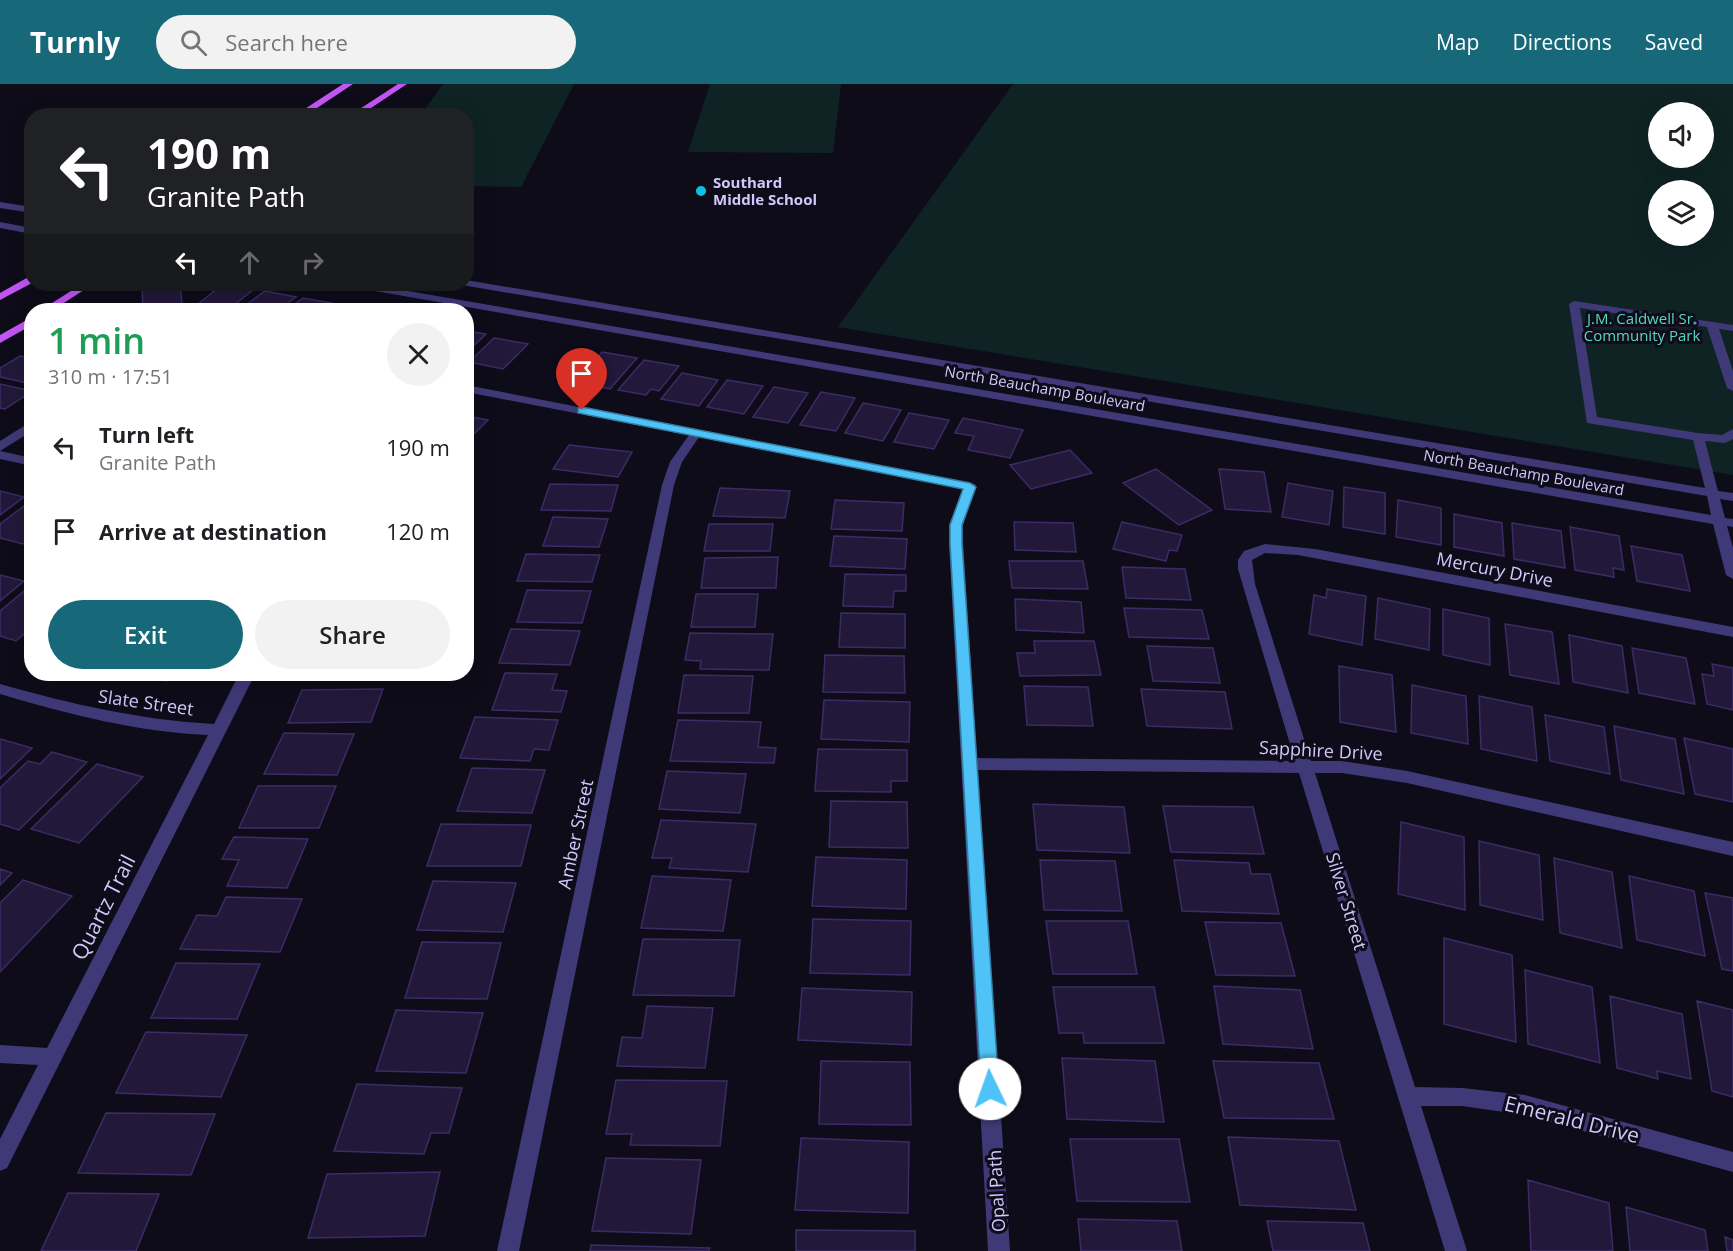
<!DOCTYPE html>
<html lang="en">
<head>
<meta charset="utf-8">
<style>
	:root { --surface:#fff; --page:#f2f2f2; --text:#202124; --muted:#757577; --accent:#17697a }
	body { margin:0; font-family:"Open Sans",sans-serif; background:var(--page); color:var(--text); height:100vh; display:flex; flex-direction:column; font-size:22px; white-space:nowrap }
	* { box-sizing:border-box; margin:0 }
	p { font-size:20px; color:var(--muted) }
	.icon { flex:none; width:33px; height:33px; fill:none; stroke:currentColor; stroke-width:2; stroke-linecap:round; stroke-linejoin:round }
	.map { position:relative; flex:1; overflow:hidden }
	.drawer { position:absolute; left:24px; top:219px; width:450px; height:378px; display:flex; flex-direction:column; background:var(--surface); border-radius:24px; box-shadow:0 6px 24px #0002 }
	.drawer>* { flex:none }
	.top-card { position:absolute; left:24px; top:24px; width:450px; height:183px; border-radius:24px; box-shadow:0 6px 24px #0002; background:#202124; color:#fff; overflow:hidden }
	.buttons { position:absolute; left:1648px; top:18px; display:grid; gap:12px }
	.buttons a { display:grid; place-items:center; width:66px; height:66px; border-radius:50%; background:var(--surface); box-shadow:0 6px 24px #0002; font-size:30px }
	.pin { position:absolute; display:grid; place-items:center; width:51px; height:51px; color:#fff; margin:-62px -26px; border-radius:50% 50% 50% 0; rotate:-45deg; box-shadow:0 0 6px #0007 }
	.pin .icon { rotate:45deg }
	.me { position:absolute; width:66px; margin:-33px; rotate:357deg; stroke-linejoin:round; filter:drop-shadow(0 0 4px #0008) }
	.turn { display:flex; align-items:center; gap:21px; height:126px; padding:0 24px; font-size:27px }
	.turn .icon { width:78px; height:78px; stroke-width:2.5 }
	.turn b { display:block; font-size:42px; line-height:51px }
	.lanes { display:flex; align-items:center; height:57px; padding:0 24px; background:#0003; justify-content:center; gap:30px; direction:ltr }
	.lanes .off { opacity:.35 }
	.round { display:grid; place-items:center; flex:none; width:63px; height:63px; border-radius:32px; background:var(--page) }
	.overview { display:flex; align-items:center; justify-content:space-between; height:102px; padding:0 24px }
	h1 { font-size:36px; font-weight:600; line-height:45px; color:#1e9e55 }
	.cta { display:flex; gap:12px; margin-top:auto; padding:12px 24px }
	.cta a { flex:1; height:69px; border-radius:36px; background:var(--accent); color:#fff; font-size:24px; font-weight:600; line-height:69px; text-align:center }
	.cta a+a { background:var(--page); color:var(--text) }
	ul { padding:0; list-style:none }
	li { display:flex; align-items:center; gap:18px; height:84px; padding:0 24px }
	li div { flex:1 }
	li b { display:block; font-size:22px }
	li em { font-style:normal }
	header { display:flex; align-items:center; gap:36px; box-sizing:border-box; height:84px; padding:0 30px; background:var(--accent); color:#fff }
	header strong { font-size:28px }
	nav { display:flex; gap:33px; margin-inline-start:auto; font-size:21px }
	.search { width:420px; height:54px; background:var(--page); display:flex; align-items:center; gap:15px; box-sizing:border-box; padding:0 21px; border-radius:33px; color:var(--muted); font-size:22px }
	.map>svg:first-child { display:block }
	.green { fill:#0f2324; fill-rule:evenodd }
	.building { fill:#22193a; stroke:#3b2c65; stroke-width:1.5 }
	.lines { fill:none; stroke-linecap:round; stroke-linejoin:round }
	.minor { fill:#3f3977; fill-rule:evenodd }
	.major { fill:#c355f5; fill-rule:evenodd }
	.route { fill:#4fc3f7; stroke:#337fa1; stroke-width:1.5 }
	.poi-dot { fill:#0dc0e3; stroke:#0f0c1a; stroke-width:2 }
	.labels { text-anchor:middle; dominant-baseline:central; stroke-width:6; stroke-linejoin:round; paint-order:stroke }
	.far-poi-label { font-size:15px; font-weight:bold; fill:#d1c8fc; stroke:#0f0c1a; text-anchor:start }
	.far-park-label { font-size:15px; fill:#5ad6bf; stroke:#0f0c1a }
	.far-street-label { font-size:15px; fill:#d1c8fc; stroke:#0f0c1a }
	.street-label { font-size:18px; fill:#d1c8fc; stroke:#0f0c1a }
	.near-street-label { font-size:21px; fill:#d1c8fc; stroke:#0f0c1a }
</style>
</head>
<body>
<header>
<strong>Turnly</strong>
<div class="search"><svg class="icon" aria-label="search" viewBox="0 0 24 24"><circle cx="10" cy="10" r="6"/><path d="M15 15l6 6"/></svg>Search here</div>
<nav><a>Map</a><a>Directions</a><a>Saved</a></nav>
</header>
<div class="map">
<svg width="1733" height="1167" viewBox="0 0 1733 1167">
	<rect width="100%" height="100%" fill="#0f0c1a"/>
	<path class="green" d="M443,0H574L521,103L467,102L466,32L421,31Z
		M710,0H841L833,69L688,68Z
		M1013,0H1733V391L838,243ZM1659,28H1704V74H1659ZM1659,106H1704V152H1659Z"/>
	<path class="building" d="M154,200H180L182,220L143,226L142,202Z
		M222,201L253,206L229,225L194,223Z
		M265,207L296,213L278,226H239Z
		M303,214L331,219L322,226H287Z
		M466,247L486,250L466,269Z
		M494,254L528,260L503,285L469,278Z
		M602,268L637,274L610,305L574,298Z
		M20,272L32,274V300L0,293V284Z
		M644,276L679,282L659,307L651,305L646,311L618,306Z
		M682,289L718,296L699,322L661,315Z
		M727,296L763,302L744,330L707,323Z
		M0,300L32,307L5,325L0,324Z
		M774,303L808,309L788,339L753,333Z
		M821,308L855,314L836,347L800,341Z
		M863,319L901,326L883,357L845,349Z
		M909,329L949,336L934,365L894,358Z
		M466,332L488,336L466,358Z
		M963,334L1023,346L1010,374L968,366L974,352L955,349Z
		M569,361L632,368L618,393L553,385Z
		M1070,366L1092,389L1031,405L1010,381Z
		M1156,385L1212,426L1179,441L1123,399Z
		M1219,385L1264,388L1271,428L1225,425Z
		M1288,399L1333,407L1329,441L1282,433Z
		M550,400L618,401L611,427L541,426Z
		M1344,403L1385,409V450L1343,443Z
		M720,404L790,407L785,434L713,432Z
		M0,407L24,413L0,431Z
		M32,416V453L23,460L0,454V440Z
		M835,416L904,419L902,447L831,445Z
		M1398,416L1441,424V461L1396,453Z
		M1454,430L1502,439L1504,472L1454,463Z
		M553,433L608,435L599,463L543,462Z
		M1014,438L1073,439L1076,468L1015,466Z
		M1122,438L1182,451L1177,467L1169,466L1166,477L1113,465Z
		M1512,439L1561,447L1565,484L1514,475Z
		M709,440H773L770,467H704Z
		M1570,443L1619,452L1624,486L1613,484L1614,493L1575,486Z
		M834,452L907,455L905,485L830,482Z
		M1631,462L1682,471L1690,507L1637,497Z
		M526,470L600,471L592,498L517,497Z
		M778,473L776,504H701L705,474Z
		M1009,477H1083L1088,505L1012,504Z
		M1122,483L1185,485L1191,516L1126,514Z
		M845,490L906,491V507H894L893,523L843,522Z
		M0,491L24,497L0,517Z
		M29,503H32V543L16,557L0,552V527Z
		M1327,505L1366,512L1362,561L1309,550L1314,511L1326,514Z
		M527,506L591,507L582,539L517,538Z
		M696,510H758L755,543H691Z
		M1378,514L1430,525L1429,566L1375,555Z
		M1015,515L1081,518L1084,549L1016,546Z
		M1124,524L1202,526L1209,555L1129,553Z
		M1443,525L1489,534L1490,581L1443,571Z
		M841,529L905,530V564L839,563Z
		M1505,540L1552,548L1559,600L1510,591Z
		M511,545L580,547L570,581L499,579Z
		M690,549L773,550L769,586L700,585L701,577L685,576Z
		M1569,551L1622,562L1628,609L1573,598Z
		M1034,557H1094L1101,591L1020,592L1017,569H1035Z
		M1147,562L1213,564L1220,599L1153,597Z
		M1632,564L1686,574L1695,620L1639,609Z
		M825,571L904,572L905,609L823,608Z
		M1712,580L1733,584V626L1707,620L1702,590L1714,592Z
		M1339,582L1392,591L1396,648L1340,638Z
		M505,589L557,590L552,606L567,607L561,628L492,626Z
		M148,590H175L167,597Z
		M309,590H374L372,593H307Z
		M684,591L753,592L749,629H678Z
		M1412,601L1466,612L1468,660L1411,649Z
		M1024,602L1088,603L1093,642L1027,641Z
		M383,605L371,638L288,639L302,606Z
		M1141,605L1225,608L1232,645L1147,642Z
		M1479,612L1532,623L1537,677L1481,665Z
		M824,616L910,618L909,658L821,655Z
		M1545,631L1604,643L1610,690L1550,677Z
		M475,633L558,636L549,666L534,665L530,677L460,674Z
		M678,636L761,638L758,663L776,664L774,679L670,677Z
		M1614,642L1675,655L1684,710L1621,696Z
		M284,649L354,650L337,691L264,690Z
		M1684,654L1733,665V718L1695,710Z
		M0,655L32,664L0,695Z
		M818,665L907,666V697H891V708L815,707Z
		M52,668L87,678L19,746L0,740V704L28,677L40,680Z
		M97,680L143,693L79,759L31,745Z
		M472,684L545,686L532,729L457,727Z
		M667,687L746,690L740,729L659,725Z
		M258,702H336L319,744H239Z
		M831,717L907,718L908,764L829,763Z
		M1033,720L1124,723L1130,769L1037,766Z
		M1163,722L1253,723L1264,770L1171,768Z
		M661,736L756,740L748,788L669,784L672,774H652Z
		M1401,738L1464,753L1465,826L1398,810Z
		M441,740L531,741L521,782H427Z
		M234,753L308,755L287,804L227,802L239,776L222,775Z
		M1479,757L1539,771L1543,836L1480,821Z
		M816,773L907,776L906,825L812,822Z
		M1554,774L1612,788L1622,864L1560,849Z
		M1040,776L1115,777L1122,827L1044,826Z
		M1174,776L1249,779L1251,790H1270L1279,830L1182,827Z
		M0,785L12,789L0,801Z
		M652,792L731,796L723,847L641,844Z
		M1629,792L1694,807L1705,872L1637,856Z
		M23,796L72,812L0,888V819Z
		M433,797L516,799L503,848L417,846Z
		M1705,809L1733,814V887L1722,885Z
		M226,813L302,815L280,868L180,865L197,831L217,832Z
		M813,835L911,837L910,891L810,889Z
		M1046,837H1128L1137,890H1053Z
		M1205,838L1281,839L1295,892L1216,891Z
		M1444,854L1512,871L1516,958L1444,940Z
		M643,855L740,856L734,912L633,911Z
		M422,858L501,859L487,915L405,914Z
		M176,879L260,880L237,935L151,934Z
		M1525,886L1592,903L1600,979L1528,960Z
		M1214,902L1300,906L1313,965L1223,960Z
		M1053,903H1154L1164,959H1084L1083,949H1059Z
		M802,904L912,908L911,961L798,956Z
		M1610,912L1682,930L1691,995L1657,987L1658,995L1617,984Z
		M1697,917L1733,926V1013L1712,1007Z
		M647,922L713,924L705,984L617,982L622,953L642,954Z
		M396,926L483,929L466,989L376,987Z
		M146,948L247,951L221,1013L116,1009Z
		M1062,974L1155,977L1164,1038L1067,1035Z
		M821,977L910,978L911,1041L819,1040Z
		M1213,977L1319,979L1334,1035L1224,1034Z
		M616,996L727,997L720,1062L630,1061L632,1050H606Z
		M357,1000L462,1004L449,1049H431L424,1070L334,1067Z
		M106,1029L215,1030L191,1091L78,1089Z
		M1228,1053L1339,1057L1356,1126L1240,1121Z
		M801,1054L909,1058L908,1129L795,1126Z
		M1070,1055H1179L1190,1118L1077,1117Z
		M606,1074L701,1076L691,1150L592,1147Z
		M440,1088L425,1152L308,1154L327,1090Z
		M1528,1096L1609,1119L1613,1167H1531Z
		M68,1109L159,1110L136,1167H41Z
		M1626,1123L1705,1146L1708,1167H1630Z
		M1078,1135L1177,1137L1182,1167H1081Z
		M1267,1137L1363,1139L1370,1167H1273Z
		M796,1146L915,1147V1167H796Z
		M1725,1153L1733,1156V1167H1727Z
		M591,1161L710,1164L709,1167H590Z"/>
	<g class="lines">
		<path class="minor" d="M0,118L32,123V129L0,124Z
			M0,138L32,144V150L0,144Z
			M466,196L1705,404L1693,356L1587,339L1569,220L1574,217L1733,241V247L1719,245L1733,287V307L1727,304L1707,243L1580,224L1597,333L1698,349L1722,351L1733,345V355L1725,359L1705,357L1718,407L1733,409V417L1720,415L1725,434L1733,435V443L1727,442L1733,464V495L1726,491L1713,440L352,203L347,200H367L1711,431L1707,412L462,201L461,200H466Z
			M466,301L975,400L976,403L963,441V459L977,674L1295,677L1238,485V476L1244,467L1265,460L1315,465L1733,543V553L1298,471L1265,469L1252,476L1255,500L1311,677H1342L1407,687L1733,758V772L1407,699L1342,689H1315L1415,1003L1462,1004L1525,1011L1733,1068V1088L1525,1031L1462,1022H1421L1467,1167H1445L1299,689L978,686L1010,1167H988L949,459V441L963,405L699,353L682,378L674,401L519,1167H497L662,401L670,378L689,351L466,308Z
			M32,337V347L0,367V357Z
			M0,367L32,374V382L0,375Z
			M239,590H255L7,1084L0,1087V1055L38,981L0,979V961L47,964L208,651C137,648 68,630 0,610V600C71,620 140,636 214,640Z"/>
		<path class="major" d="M343,0H353L305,32H294Z
			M398,0H407L359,32H349Z
			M32,191V199L0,216V209Z
			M82,200H93L53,226H41Z
			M32,233V241L0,259V251Z"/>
	</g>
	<path class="route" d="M582,323L970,399L976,403L962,441V459L999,1005L996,1011L990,1013L983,1011L981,1005L950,459V441L963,405L578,329V324Z"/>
	<circle class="poi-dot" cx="701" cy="107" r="6"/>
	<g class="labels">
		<g class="far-poi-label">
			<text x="713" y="98">Southard<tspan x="713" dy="17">Middle School</tspan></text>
		</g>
		<g class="far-park-label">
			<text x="1642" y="234">J.M. Caldwell Sr.<tspan x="1642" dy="17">Community Park</tspan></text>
		</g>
		<g class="far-street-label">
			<text transform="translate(1045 304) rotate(10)">North Beauchamp Boulevard</text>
			<text transform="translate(1524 388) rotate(10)">North Beauchamp Boulevard</text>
		</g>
		<g class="street-label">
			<text transform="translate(1495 485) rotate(11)">Mercury Drive</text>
			<text transform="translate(146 618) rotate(8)">Slate Street</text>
			<text transform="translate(1321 666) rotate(3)">Sapphire Drive</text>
			<text transform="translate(575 750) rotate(-78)">Amber Street</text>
			<text transform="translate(1347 817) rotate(73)">Silver Street</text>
			<text transform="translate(996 1107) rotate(-93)">Opal Path</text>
		</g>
		<g class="near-street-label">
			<text transform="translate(103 823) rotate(-63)">Quartz Trail</text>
			<text transform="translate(1572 1035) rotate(14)">Emerald Drive</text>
		</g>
	</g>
</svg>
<div class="buttons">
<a><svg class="icon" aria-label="sound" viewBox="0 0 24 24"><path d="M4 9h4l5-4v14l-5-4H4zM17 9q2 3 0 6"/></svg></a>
<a><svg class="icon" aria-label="layers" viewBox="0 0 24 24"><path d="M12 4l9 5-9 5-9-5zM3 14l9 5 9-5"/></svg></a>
</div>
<div class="pin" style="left:582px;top:326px;background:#d93025"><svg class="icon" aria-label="arrive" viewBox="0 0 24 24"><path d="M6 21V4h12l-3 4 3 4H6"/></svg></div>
<svg class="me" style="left:990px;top:1005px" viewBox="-20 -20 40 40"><circle r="19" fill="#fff"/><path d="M0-13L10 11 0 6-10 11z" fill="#4fc3f7"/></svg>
<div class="top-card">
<div class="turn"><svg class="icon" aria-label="left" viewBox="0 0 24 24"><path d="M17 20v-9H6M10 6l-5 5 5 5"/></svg><div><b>190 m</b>Granite Path</div></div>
<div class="lanes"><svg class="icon" aria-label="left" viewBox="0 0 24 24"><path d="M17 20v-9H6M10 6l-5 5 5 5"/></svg><svg class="icon off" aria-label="ahead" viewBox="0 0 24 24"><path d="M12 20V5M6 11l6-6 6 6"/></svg><svg class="icon off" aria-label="right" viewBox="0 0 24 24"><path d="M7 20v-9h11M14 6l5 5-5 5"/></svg></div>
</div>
<section class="drawer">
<div class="overview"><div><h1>1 min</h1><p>310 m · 17:51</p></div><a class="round"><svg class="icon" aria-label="close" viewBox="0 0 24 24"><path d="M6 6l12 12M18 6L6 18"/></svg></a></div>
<ul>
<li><svg class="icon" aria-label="left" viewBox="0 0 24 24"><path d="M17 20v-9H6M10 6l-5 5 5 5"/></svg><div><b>Turn left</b><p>Granite Path</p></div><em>190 m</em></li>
<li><svg class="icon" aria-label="arrive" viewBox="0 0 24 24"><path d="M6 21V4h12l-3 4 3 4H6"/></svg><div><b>Arrive at destination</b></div><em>120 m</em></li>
</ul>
<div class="cta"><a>Exit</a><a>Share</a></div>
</section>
</div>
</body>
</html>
